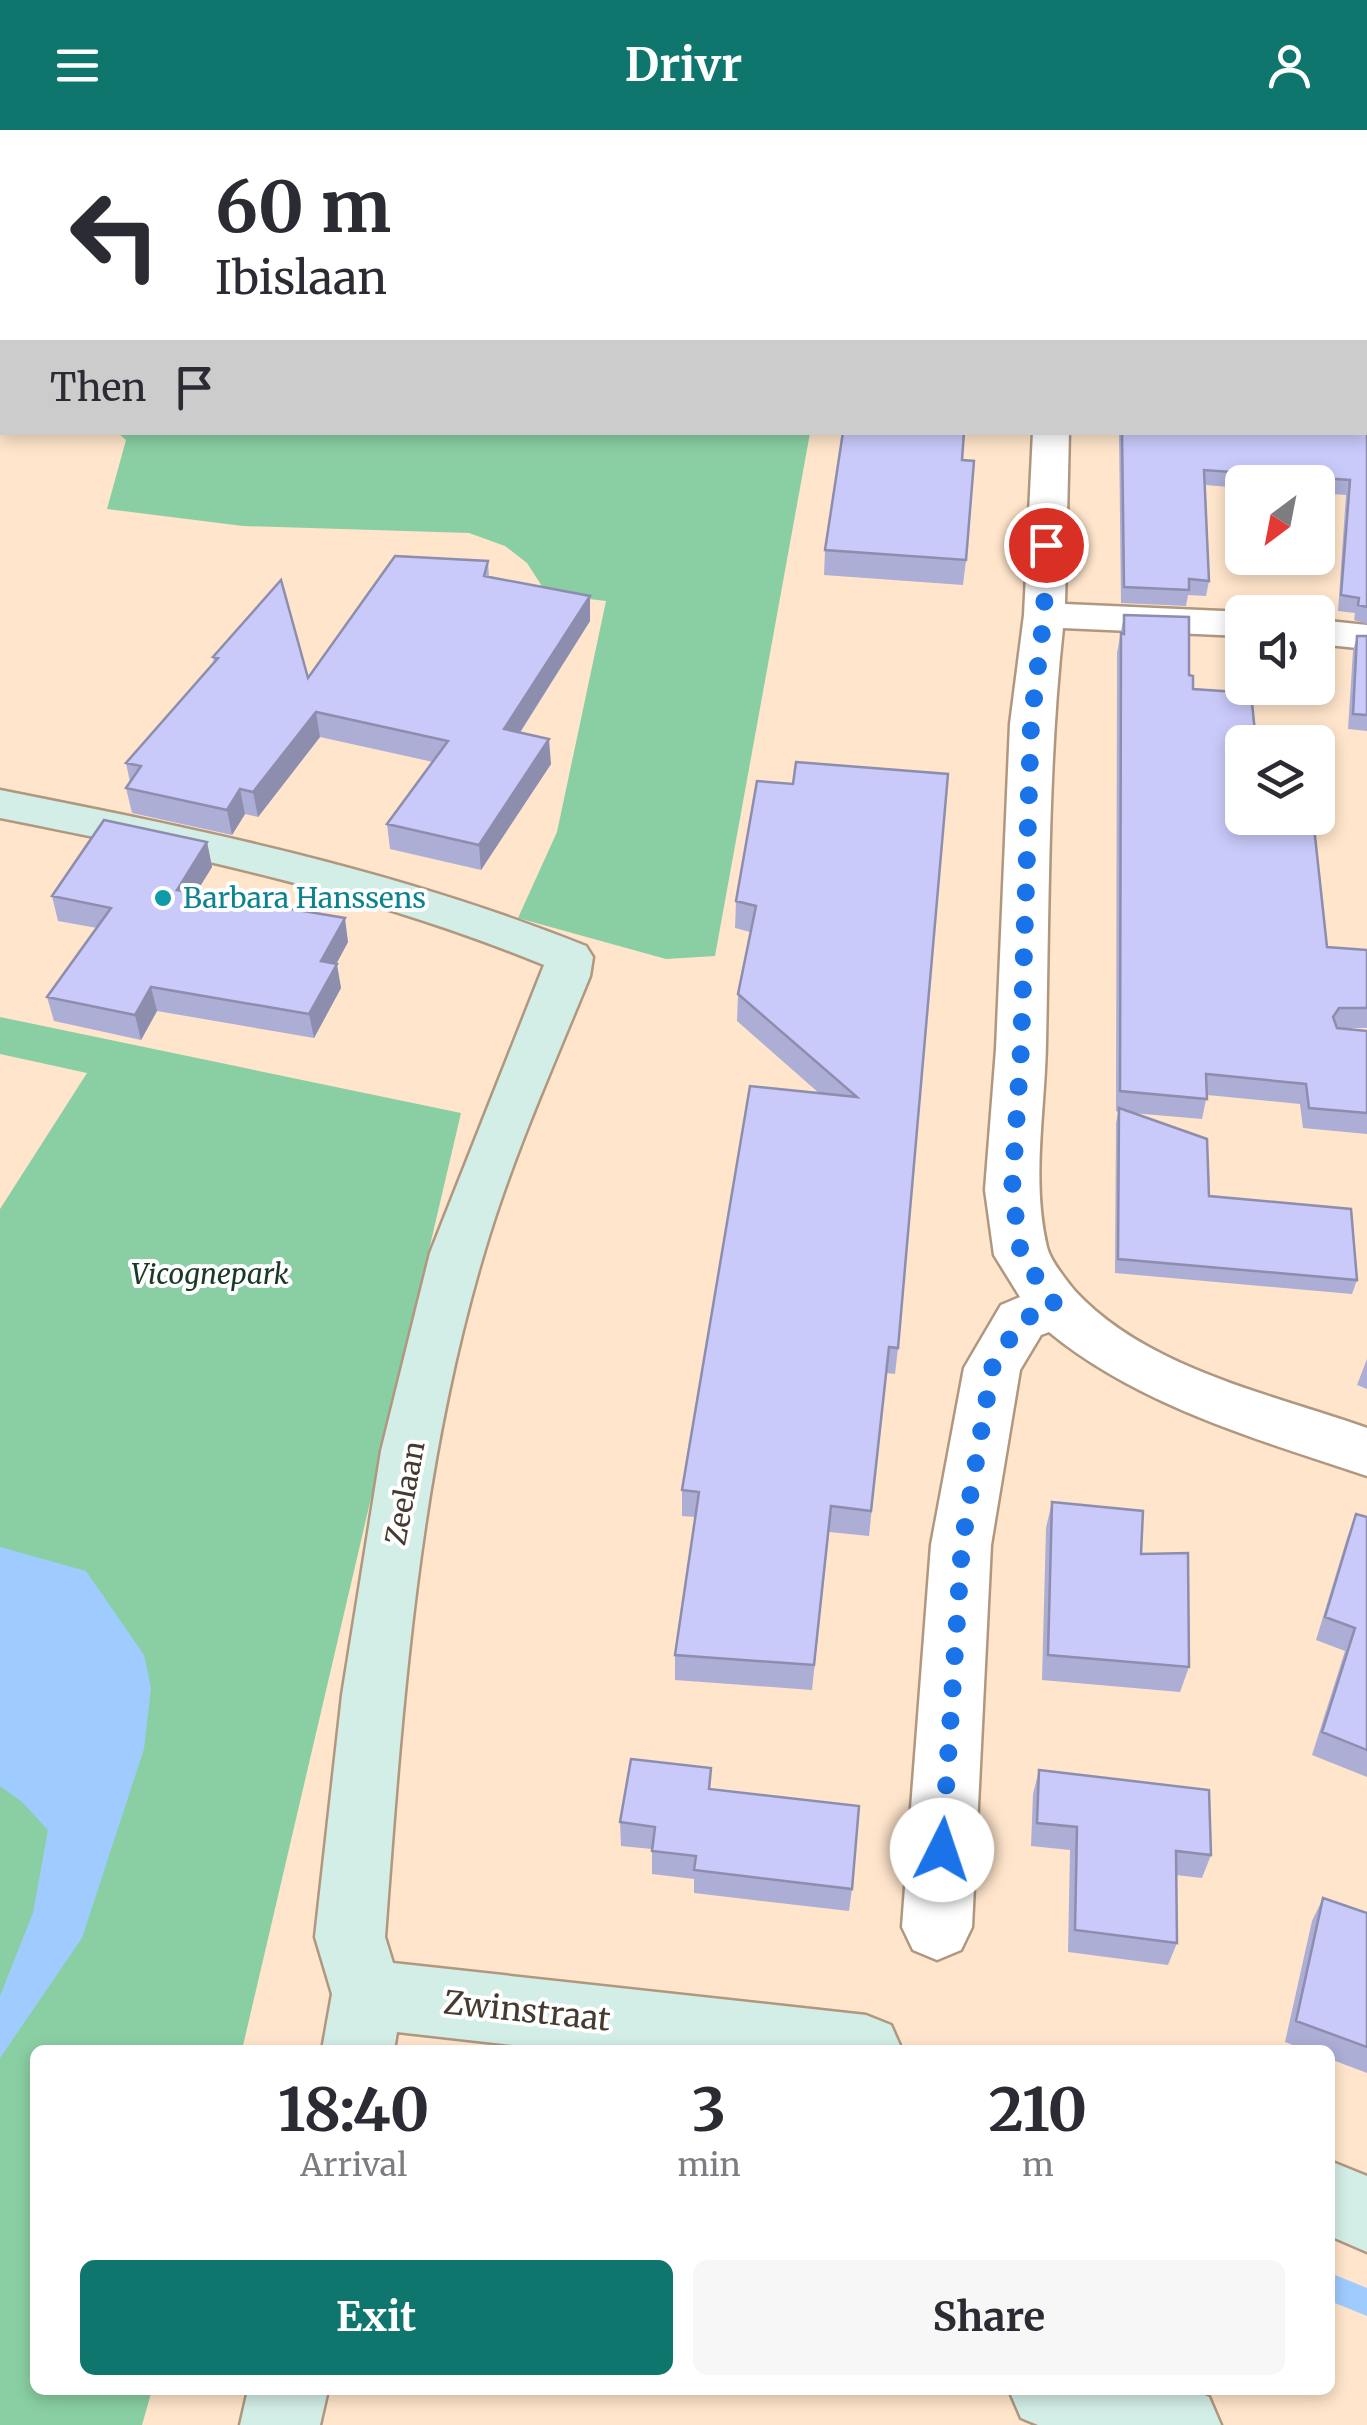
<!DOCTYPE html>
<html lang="en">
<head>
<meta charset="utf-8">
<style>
	:root { --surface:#fff; --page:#f7f7f7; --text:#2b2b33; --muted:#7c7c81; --accent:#0f766e }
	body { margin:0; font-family:Merriweather,serif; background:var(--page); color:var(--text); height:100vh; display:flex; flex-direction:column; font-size:38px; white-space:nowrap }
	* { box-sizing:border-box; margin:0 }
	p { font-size:32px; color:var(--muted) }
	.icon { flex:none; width:55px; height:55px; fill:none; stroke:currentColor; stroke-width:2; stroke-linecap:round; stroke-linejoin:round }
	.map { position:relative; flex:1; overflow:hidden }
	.sheet { position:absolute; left:30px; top:1915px; width:1305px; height:350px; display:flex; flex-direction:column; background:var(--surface); border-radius:15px; box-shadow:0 5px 15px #0003 }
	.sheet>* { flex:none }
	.top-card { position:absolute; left:0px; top:0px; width:1368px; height:305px; box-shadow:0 5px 15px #0003; background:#fff; color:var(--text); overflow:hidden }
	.needle { width:65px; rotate:212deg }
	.buttons { position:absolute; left:1225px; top:335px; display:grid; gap:20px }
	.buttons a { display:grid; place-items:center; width:110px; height:110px; border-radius:15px; background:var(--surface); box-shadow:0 5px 15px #0003; font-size:50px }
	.pin { position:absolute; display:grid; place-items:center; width:85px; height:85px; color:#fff; margin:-42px; border:5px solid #fff; border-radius:50%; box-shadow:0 2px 10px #0007 }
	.me { position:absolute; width:110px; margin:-55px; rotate:4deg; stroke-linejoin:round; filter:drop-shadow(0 0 8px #0008) }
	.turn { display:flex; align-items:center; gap:35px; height:210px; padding:0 50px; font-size:45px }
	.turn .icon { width:130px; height:130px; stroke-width:2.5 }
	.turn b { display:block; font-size:70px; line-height:85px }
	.then { display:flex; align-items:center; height:95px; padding:0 50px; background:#0003; gap:20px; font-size:38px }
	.eta { display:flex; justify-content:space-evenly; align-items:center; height:170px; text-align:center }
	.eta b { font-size:60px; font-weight:700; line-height:70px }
	.primary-button { display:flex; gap:20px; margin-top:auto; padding:20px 50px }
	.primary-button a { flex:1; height:115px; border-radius:15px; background:var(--accent); color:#fff; font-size:40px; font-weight:700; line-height:115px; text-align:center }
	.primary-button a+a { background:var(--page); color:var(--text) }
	header { display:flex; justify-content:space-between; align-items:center; height:130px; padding:0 50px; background:var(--accent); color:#fff; font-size:45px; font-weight:700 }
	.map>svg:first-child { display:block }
	.green { fill:#8acfa3 }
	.water { fill:#9fcbff }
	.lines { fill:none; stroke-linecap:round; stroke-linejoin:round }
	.stream { fill:#9fcbff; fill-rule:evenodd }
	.street-casing { stroke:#af9780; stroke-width:5 }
	.secondary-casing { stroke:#af9780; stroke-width:5 }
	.street { fill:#fff; fill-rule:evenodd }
	.secondary { fill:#d2eee6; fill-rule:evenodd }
	.wall { fill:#adaed6 }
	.shaded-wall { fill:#8d8dae }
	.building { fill:#c9caf9; stroke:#8d8dae; stroke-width:2.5 }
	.route { stroke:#1a73e8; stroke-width:18; stroke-dasharray:0 32.4 }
	.culture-dot { fill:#0f9aa8; stroke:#fff; stroke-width:4 }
	.labels { text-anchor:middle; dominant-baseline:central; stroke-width:8; stroke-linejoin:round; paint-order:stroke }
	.culture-label { font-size:28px; fill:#0d838f; stroke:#fff; text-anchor:start }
	.park-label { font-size:28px; font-style:italic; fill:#173925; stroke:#fff }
	.street-label { font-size:28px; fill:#453a30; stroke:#fff }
	.near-street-label { font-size:32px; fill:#453a30; stroke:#fff }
</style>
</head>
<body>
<header><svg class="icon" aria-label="menu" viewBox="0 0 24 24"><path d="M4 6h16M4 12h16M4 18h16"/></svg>Drivr<svg class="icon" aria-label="person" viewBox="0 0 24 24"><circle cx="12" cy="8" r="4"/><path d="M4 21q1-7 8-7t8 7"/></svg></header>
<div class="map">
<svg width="1367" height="2295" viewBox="0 0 1367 2295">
	<rect width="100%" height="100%" fill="#ffe5cb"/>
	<path class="green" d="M118,303H810L715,826L666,829L518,788L557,702L606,471L547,464L527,433L505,416L469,403L243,396L107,379L126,310Z
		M0,887L461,983L242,1920H35V2260H152L142,2295H0V1079L87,943L0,924Z"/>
	<path class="water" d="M0,1417L86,1441L144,1525L151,1558L144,1619L82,1808L0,1928V1866L33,1783L48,1700L22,1672L0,1656Z"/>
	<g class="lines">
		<path class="stream" d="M1330,2143L1367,2158V2186L1330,2171Z"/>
		<defs>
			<path id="street" d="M1049,0H1079V2H1049Z
				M1033,302H1069L1065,474L1245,482L1242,506L1063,498C1048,636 1049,775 1046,913C1045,981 1031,1050 1047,1117C1050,1130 1066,1150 1075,1161C1147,1239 1271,1264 1367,1298V1346C1257,1309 1139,1276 1049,1202L1041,1205L1020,1240L991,1415L972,1797L961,1820L937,1830L913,1820L902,1797L931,1415L964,1238L1001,1175L1020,1167L994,1125L985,1060L996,919L1010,594L1024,485Z
				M1318,490L1367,495V519L1318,514Z"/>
			<path id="secondary" d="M0,93H2V113H0Z
				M0,660C202,700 394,739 586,816L593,827L590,846C553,937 512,1028 484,1123C418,1344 402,1579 385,1807L393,1833L866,1885L891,1895L902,1920H558L397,1902L394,1920H322L332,1864L315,1807L342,1565L381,1321L430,1123L544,835C363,761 190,726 0,688Z
				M1330,2031L1367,2046V2122L1330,2106Z
				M248,2260H328L320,2295H240Z
				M1009,2260H1193L1209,2267L1221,2295H1038L1021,2288Z"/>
		</defs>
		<use href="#street" class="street-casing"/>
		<use href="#secondary" class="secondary-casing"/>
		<use href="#street" class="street"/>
		<use href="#secondary" class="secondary"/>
	</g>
	<path class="wall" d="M82,0H318L337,2H82Z
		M1367,211V494L1354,490L1355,483L1338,481L1346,365L1318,363V352H1242V358L1205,355L1209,451L1206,466L1188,465L1186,476L1121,473L1119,302H1365Z
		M962,330L966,430L963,455L824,445L825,420Z
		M488,431L489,447L590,491L520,603L551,634L481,740L390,719L387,694L433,632L320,607L258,687L245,684L232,705L132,683L126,658L130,652L126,633L214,533L213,527L308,548Z
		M1124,485L1189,545L1193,559L1327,817L1367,820V898H1345L1367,901V1004L1303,998L1300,974L1207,965L1202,989L1132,983L1209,1066L1357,1150L1352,1164L1115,1143L1116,993L1118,982L1116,981L1117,523Z
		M1357,506H1367V601L1348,599L1353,521Z
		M948,644L898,1218L895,1244L886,1243L869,1406L829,1402L812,1560L675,1550V1525L695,1387L682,1386V1360L820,964L737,891L738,864L750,802L735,798L736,771L793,654Z
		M207,712L212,737L196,763L348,812L336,834L341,858L314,908L157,881L141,910L54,891L47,867L97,798L58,791L52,766Z
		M1367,1229V1259L1357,1255Z
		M1052,1372L1141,1424L1189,1537L1180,1562L1042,1550L1046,1398Z
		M1356,1384L1367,1387V1647L1312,1625L1345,1521L1316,1510L1347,1408Z
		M1039,1640L1211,1725L1202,1748L1176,1745L1177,1813L1168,1835L1068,1822L1070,1720L1031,1716L1033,1664Z
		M711,1659L852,1759L849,1781L694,1763V1749L652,1744V1719L621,1716L620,1692Z
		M1323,1768L1367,1783V1943L1330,1929V1920H1306L1285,1912L1312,1791Z"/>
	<path class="shaded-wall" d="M590,466V491L506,624L504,599Z
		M316,582L320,607L258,687L253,662Z
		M549,609L551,634L481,740L479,715Z
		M240,659L245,684L232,705L227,680Z
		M207,712L212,737L183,784L177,760Z
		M345,788L348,812L325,855L321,831Z
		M337,834L341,858L314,908L309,884Z
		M151,857L157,881L141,910L135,885Z"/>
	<path class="building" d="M98,0H318L337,2H106Z
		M903,0H1003V2H902Z
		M1128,0H1367V14L1365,16V2H1128Z
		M1365,34L1367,35V188H1365Z
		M1365,209L1367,211V477L1358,475L1359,468L1341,465L1350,350L1204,340L1209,451L1189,449V460L1124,457L1122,302H1365Z
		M843,302H964L962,330L974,331L966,430L825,420Z
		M395,426L488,431L484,446L590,466L504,599L549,609L479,715L387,694L448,611L316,582L253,662L240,659L227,680L126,658L141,636L126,633L218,528L213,527L281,450L308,548Z
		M1124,485L1189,487V545L1193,546V559L1251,563L1256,612H1242V688H1263V692L1314,697L1327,817L1367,820V878H1339L1333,887L1337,898L1367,901V983L1309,978L1306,954L1206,944L1207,969L1120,961L1121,503L1124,504Z
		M1357,506H1367V585L1353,584Z
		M796,632L948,644L898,1218L889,1217L871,1381L831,1376L814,1535L675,1525L699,1362L682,1360L750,956L857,967L738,864L756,776L736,771L757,651L793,654Z
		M104,690L207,712L177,760L345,788L321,831L337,834L309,884L151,857L135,885L47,867L111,778L52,766Z
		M1119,978L1207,1009L1209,1066L1351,1079L1357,1150L1118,1129Z
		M1052,1372L1143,1381L1141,1424L1188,1423L1189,1537L1048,1525Z
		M1356,1384L1367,1387V1620L1322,1602L1355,1498L1325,1487Z
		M631,1629L711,1638L709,1659L859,1676L852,1759L694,1740L696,1726L652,1721L655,1697L620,1692Z
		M1039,1640L1209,1660L1211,1725L1176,1721L1177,1813L1075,1800L1077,1697L1037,1693Z
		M1323,1768L1367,1783V1917L1296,1891Z"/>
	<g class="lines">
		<path class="route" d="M942,1720L962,1414L992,1238L1021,1190L1056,1176L1021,1125L1012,1060L1021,919L1031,594L1044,485L1046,415"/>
	</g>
	<circle class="culture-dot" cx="163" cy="768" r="10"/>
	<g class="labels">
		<g class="culture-label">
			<text x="183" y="768">Barbara Hanssens</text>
		</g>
		<g class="park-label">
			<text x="210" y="1144">Vicognepark</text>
		</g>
		<g class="street-label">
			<text transform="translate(405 1363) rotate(-79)">Zeelaan</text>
		</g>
		<g class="near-street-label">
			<text transform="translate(527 1881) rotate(6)">Zwinstraat</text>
		</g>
	</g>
</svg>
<div class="buttons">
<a><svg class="needle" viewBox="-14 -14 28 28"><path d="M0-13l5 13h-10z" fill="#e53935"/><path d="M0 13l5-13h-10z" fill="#7c7c81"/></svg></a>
<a><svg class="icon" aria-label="sound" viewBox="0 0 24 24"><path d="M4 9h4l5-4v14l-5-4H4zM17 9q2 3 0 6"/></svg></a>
<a><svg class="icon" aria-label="layers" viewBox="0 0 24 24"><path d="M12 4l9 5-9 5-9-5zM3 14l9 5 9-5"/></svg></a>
</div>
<div class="pin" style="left:1046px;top:415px;background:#d93025"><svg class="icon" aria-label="arrive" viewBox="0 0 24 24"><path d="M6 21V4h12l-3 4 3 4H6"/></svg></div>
<svg class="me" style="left:942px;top:1720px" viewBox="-20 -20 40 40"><circle r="19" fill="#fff"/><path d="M0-13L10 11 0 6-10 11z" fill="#1a73e8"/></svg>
<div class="top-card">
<div class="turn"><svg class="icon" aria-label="left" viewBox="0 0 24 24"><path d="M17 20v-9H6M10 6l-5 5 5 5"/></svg><div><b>60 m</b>Ibislaan</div></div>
<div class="then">Then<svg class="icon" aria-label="arrive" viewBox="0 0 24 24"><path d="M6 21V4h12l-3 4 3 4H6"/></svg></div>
</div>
<section class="sheet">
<div class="eta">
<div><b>18:40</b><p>Arrival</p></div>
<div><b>3</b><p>min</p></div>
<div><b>210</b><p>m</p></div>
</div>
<div class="primary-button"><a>Exit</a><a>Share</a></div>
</section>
</div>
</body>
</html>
